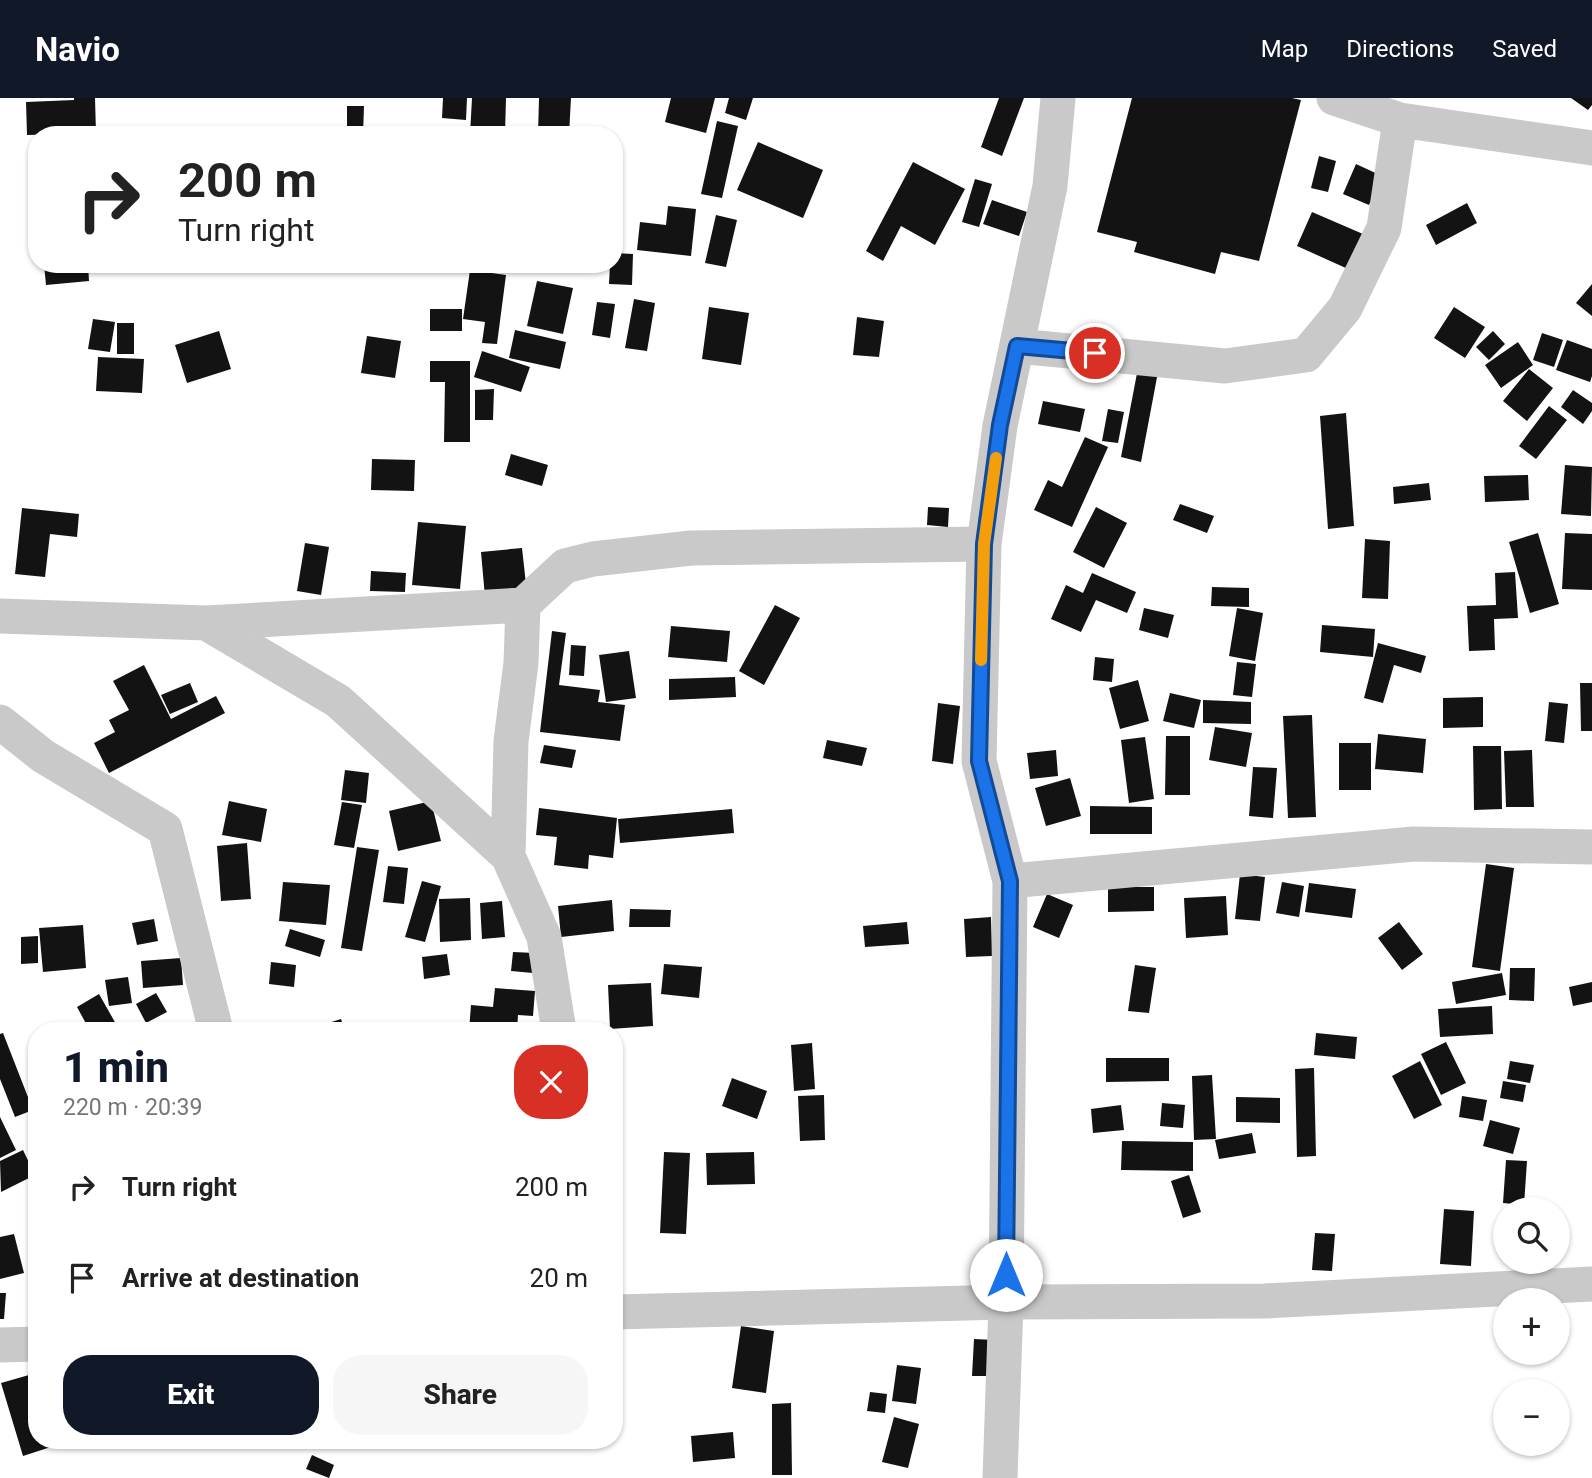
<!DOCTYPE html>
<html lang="en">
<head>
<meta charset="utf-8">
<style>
	:root { --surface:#fff; --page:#f6f6f6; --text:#222; --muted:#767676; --accent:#111827 }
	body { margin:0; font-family:Roboto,sans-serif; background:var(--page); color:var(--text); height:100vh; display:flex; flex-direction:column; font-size:26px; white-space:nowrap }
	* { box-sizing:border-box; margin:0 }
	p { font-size:23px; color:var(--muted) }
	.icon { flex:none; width:38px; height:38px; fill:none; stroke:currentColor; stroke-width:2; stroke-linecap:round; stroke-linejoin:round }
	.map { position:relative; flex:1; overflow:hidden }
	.panel { position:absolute; left:28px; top:924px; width:595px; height:427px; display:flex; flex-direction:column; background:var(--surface); border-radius:28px; box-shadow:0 2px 5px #0004 }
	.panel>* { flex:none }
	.banner { position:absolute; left:28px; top:28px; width:595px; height:147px; border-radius:28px; box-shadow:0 2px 5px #0004; background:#fff; color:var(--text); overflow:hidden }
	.fabs { position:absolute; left:1493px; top:1099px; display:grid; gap:14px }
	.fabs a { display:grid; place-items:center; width:77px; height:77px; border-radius:50%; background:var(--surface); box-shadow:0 2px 5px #0004; font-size:35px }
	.pin { position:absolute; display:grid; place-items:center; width:60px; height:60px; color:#fff; margin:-30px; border:4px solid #fff; border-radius:50%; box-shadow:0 2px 7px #0007 }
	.me { position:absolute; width:77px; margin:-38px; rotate:0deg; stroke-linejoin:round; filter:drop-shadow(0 0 5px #0008) }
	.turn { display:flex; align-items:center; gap:24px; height:147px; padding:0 35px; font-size:32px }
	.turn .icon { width:91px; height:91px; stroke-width:2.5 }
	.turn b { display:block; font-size:49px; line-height:60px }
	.round { display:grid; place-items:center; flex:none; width:74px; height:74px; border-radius:28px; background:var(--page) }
	.overview { display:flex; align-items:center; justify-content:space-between; height:119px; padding:0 35px }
	h1 { font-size:42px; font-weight:800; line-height:52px; color:var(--accent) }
	.primary-button { display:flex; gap:14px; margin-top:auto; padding:14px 35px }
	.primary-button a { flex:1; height:80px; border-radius:28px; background:var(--accent); color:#fff; font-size:28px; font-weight:800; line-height:80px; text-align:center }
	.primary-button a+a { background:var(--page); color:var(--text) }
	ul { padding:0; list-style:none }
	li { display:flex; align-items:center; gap:21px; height:91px; padding:0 35px }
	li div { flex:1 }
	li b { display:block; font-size:26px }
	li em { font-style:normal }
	header { display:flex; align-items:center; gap:42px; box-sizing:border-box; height:98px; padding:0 35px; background:var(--accent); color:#fff }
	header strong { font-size:33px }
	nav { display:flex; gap:38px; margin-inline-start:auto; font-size:24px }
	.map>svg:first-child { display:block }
	.building { fill:#131313 }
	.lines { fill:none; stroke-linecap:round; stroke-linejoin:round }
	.street { stroke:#c9c9c9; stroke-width:35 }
	.route-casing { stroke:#114b97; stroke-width:18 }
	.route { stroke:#1a73e8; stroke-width:12 }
	.slow { stroke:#f59e0b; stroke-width:12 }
</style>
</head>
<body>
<header>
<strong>Navio</strong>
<nav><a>Map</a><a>Directions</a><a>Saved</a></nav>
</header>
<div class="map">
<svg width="1592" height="1380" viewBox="0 0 1592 1380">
	<rect width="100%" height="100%" fill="#fff"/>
	<path class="building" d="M74,0H95L96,35L27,37L26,4L74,2Z
		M443,0H467L466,22L442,20Z
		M472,0H506L505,37H470Z
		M539,0H571L569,37H538Z
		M671,0H715L706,35L665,24Z
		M729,0H753L746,22L725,15Z
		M999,0H1024L1002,58L981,49Z
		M1132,0H1292L1301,2L1259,163L1221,154L1215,176L1134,154L1137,144L1097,134Z
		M1571,0H1592V7L1588,12Z
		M347,8H364L363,37H347Z
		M717,23L738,28L722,100L701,96Z
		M758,44L823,72L803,120L737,92Z
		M1319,58L1336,63L1328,94L1311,90Z
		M913,64L965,91L935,147L901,128L883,163L866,153Z
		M1356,66L1382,78L1369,107L1343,96Z
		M975,81L992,86L979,129L962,124Z
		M992,102L1027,114L1019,138L983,126Z
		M1467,105L1477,125L1436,147L1426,127Z
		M668,108L696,111L691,158L637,152L640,124L666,127Z
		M1312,114L1363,136L1348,171L1297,148Z
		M716,117L737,122L726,169L705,165Z
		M614,155L633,156L632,187L609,186L610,166H614Z
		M44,166H88L89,183L46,187Z
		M470,172L506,177L497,246L482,245L485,224L463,221Z
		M537,183L573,190L563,236L527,228Z
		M1592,186V218L1576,205Z
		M634,201L655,205L647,253L625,250Z
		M597,204L615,206L610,240L592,237Z
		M709,209L749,215L741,267L702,261Z
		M1454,209L1485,229L1465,260L1434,240Z
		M430,211H462V233H430Z
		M857,219L884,223L879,259L853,257Z
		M93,221L115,224L110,254L88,251Z
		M117,225H134V256H117Z
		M515,232L566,244L560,271L509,260Z
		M219,233L231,271L187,285L175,247Z
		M1493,233L1505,246L1489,262L1476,249Z
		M1542,235L1563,242L1554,269L1533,262Z
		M367,238L401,243L395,280L361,275Z
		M1567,242L1592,251V278L1590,284L1556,272Z
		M1518,244L1533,267L1501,290L1485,267Z
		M482,253L530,269L521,294L474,279Z
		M98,259L144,261L142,295L96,293Z
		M430,263H470V344H444L445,284H430Z
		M1138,270L1158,274L1141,364L1121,359Z
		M1529,271L1553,290L1527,323L1503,303Z
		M494,291L493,322H475V292Z
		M1573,292L1592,305V313L1583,326L1561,309Z
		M1043,303L1085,311L1080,334L1038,326Z
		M1549,308L1567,322L1536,361L1519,348Z
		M1108,311L1124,314L1118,345L1102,343Z
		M1346,315L1354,428L1328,431L1320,318Z
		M1085,339L1108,349L1072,429L1034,412L1048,382L1062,389Z
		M511,356L548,367L542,388L505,377Z
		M372,361L415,362L414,393L371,392Z
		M1565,367L1592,369L1591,418L1561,416Z
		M1528,377L1529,402L1485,404L1484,378Z
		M1429,385L1431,402L1394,406L1393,389Z
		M1180,406L1214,418L1207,435L1173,422Z
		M928,409L949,410L948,429L927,427Z
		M1096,409L1127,425L1104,470L1073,454Z
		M22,410L79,416L77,439L50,436L45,479L15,476Z
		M418,424L466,428L460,491L412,487Z
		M1538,435L1559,506L1530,515L1509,444Z
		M1565,435L1592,436V492L1562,491Z
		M1365,441L1390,443L1388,501L1362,500Z
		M305,445L329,449L321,497L297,493Z
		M522,450L527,495L485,499L481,454Z
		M371,473L406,475L405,494L370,493Z
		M1515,474L1518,520L1494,521L1495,552L1469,553L1467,508L1496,507L1495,475Z
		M1092,475L1136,494L1127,515L1096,502L1081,534L1051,521L1066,487L1083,495Z
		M1212,489L1249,490V509L1211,508Z
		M775,507L800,520L764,587L739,573Z
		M1144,510L1174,517L1168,540L1139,532Z
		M1237,510L1263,515L1255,563L1229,558Z
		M1322,527L1375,531L1373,559L1320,554Z
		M671,528L730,533L727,564L668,559Z
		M552,533L566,535L559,587L600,592L598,604L625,607L620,643L540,634Z
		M1378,545L1426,558L1421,575L1394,567L1383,605L1364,600Z
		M571,547L586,548L584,578L569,577Z
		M629,553L636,600L606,604L599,557Z
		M1095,559L1114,561L1112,584L1093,582Z
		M1237,564L1256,566L1252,599L1233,597Z
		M144,567L171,621L216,598L225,615L109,675L94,645L115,634L109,622L129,612L113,583Z
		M735,579L736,599L669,602V581Z
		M1138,582L1149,623L1120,631L1109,590Z
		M190,585L198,604L170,616L161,597Z
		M1580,585H1592V633H1581Z
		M1170,595L1201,602L1194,630L1163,623Z
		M1483,599V629L1443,630V600Z
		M1203,602L1251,604V626L1203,625Z
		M1549,604L1568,606L1564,645L1545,643Z
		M938,605L960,608L953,666L932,663Z
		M1312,617L1316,719L1288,720L1283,618Z
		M1215,629L1252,635L1246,669L1209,662Z
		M1378,636L1426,641L1423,675L1375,671Z
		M1166,638H1190V697H1165Z
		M1145,639L1154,701L1129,705L1121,642Z
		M827,642L867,650L862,668L823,660Z
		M1339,645H1371V692H1339Z
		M544,647L576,652L572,670L540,665Z
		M1473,648H1501L1502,711L1474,712Z
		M1056,652L1058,678L1030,681L1027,655Z
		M1532,652L1534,709H1506L1504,653Z
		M1253,669L1277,670L1273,720L1249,718Z
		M345,672L369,675L366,705L341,702Z
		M1070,680L1081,718L1046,728L1035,690Z
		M229,703L267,711L261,744L222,737Z
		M431,703L441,743L398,753L389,713Z
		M342,704L362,707L354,750L334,747Z
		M1090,708L1152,709V736H1090Z
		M539,710L617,720L613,760L589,757L588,771L554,767L557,739L536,737Z
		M732,711L734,735L620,745L618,721Z
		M247,745L251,801L221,803L217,748Z
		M357,749L379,752L362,853L341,850Z
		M1486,766L1514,770L1500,873L1472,869Z
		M388,768L408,770L404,806L383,804Z
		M1240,776L1265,779L1260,823L1235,821Z
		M422,783L441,788L425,844L405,839Z
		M283,784L330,787L326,827L279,823Z
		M1282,784L1304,788L1299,819L1276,815Z
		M1309,785L1356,791L1352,820L1305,814Z
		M1108,789H1154V813L1108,814Z
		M1047,796L1073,807L1059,840L1033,829Z
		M1226,798L1228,837L1186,840L1184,800Z
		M470,800L471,842L440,844L439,801Z
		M612,802L614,833L561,839L558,808Z
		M502,803L505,839L482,841L480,805Z
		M630,811L671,812L670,829H629Z
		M991,819L992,858L966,859L964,821Z
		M154,821L158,843L137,847L132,825Z
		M907,824L909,846L865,849L863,828Z
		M1399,824L1423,856L1402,872L1378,840Z
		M83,827L86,870L43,874L39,830Z
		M290,831L325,842L320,859L285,848Z
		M38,838V865L21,866V839Z
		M513,854L535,855L533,875L511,873Z
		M447,856L450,877L424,881L422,859Z
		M181,860L183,887L143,890L141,863Z
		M271,864L296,867L294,889L269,886Z
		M664,866L702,869L699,900L661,896Z
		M1135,867L1156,870L1149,915L1128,913Z
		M1510,870H1535L1534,903L1509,902Z
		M1502,875L1506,897L1456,906L1452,884Z
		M128,879L132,905L109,908L105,882Z
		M1592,884V904L1573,908L1569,889Z
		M651,885L653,928L610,931L608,887Z
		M495,890L535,893L533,918L518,917L517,933H469L471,907L493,909Z
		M156,895L167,914L146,925L136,906Z
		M99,896L120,933H90L77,909Z
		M1492,908L1493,936L1440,939L1438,911Z
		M341,921L345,933H312V930Z
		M3,935L33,1012L15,1019L0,981V936Z
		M1316,935L1357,939L1355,961L1314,957Z
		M1446,944L1466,985L1441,997L1421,956Z
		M812,945L815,991L794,993L791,947Z
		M1106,960H1169V983L1106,984Z
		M1420,963L1442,1007L1414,1021L1392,978Z
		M1510,963L1534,967L1530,985L1507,981Z
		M1314,970L1316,1058L1297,1059L1295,971Z
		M1212,977L1216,1041L1194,1042L1192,978Z
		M732,980L767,993L757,1021L722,1008Z
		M1503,983L1526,987L1523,1004L1500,1000Z
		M824,997L825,1042L800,1043L798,998Z
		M1462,998L1487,1002L1483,1023L1459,1019Z
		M1236,999L1280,1000V1025L1236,1024Z
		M1162,1005L1185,1007L1183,1030L1160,1028Z
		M1121,1007L1124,1032L1093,1035L1091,1011Z
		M0,1019L16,1052L0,1060Z
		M1490,1022L1520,1030L1513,1056L1483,1048Z
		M1252,1035L1256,1055L1219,1061L1215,1042Z
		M1122,1043L1193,1044V1073L1121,1072Z
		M23,1052L35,1077L1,1094L0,1063Z
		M664,1054L690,1055L686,1136L660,1135Z
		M754,1054L755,1086L707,1087L706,1055Z
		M1506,1062L1527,1063L1524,1107L1503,1105Z
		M1189,1077L1201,1114L1183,1120L1171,1083Z
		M1444,1111L1474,1113L1471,1168L1440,1166Z
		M1315,1135L1335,1136L1332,1173L1312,1172Z
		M14,1136L24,1175L0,1181V1139Z
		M0,1195H6L4,1221H0Z
		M741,1228L774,1233L766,1295L732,1290Z
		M974,1241L995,1242L994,1278H972Z
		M897,1267L921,1270L916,1306L892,1303Z
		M36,1275L37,1342H56L57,1347L23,1358L1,1285Z
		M870,1294L887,1296L885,1315L867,1313Z
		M791,1305L792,1377H772V1306Z
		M894,1319L919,1326L908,1370L882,1364Z
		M733,1334L735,1360L693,1364L691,1338Z
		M312,1357L334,1367L329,1380L306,1371Z"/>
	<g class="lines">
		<path class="street" d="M1334,0L1400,22L1592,50
			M1017,248L1225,268L1306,257L1345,210L1384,130L1400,22
			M0,518L206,525L523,507L565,468L593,461L691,450L984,446
			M206,525L338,603L508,758L544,839L559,933
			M0,624L43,658L165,731L216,933
			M508,758L511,643L521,565L523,507
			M1010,783L1414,746L1592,749
			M614,1214L1006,1204L1265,1203L1592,1186
			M0,1247L37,1246
			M1000,1380L1006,1204L1010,783L979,663L984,446L1000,328L1050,88L1058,0"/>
	</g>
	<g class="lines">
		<defs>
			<path id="route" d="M1006,1177L1010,783L979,663L984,446L1000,327L1017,248L1095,255"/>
		</defs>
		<use href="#route" class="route-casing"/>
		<use href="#route" class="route"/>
		<path class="slow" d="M981,562L984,446L996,360"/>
	</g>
</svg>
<div class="fabs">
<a><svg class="icon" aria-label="search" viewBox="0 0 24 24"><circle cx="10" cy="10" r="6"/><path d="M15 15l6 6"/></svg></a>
<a>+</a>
<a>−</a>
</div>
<div class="pin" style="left:1095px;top:255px;background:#d93025"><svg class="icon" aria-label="arrive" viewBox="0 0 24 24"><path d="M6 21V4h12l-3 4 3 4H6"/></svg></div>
<svg class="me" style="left:1006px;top:1177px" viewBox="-20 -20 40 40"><circle r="19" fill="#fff"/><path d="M0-13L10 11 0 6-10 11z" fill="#1a73e8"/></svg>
<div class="banner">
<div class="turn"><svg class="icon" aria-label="right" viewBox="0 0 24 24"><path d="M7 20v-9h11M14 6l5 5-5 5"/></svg><div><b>200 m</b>Turn right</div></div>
</div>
<section class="panel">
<div class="overview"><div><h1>1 min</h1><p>220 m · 20:39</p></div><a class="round" style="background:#d93025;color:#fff"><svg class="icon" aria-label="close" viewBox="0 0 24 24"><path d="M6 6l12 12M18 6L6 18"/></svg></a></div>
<ul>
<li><svg class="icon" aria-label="right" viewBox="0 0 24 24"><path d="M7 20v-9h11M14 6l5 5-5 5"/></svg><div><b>Turn right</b></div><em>200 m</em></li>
<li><svg class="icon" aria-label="arrive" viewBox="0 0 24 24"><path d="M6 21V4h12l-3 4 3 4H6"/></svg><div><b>Arrive at destination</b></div><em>20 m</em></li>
</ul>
<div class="primary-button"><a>Exit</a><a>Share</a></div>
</section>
</div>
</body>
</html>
